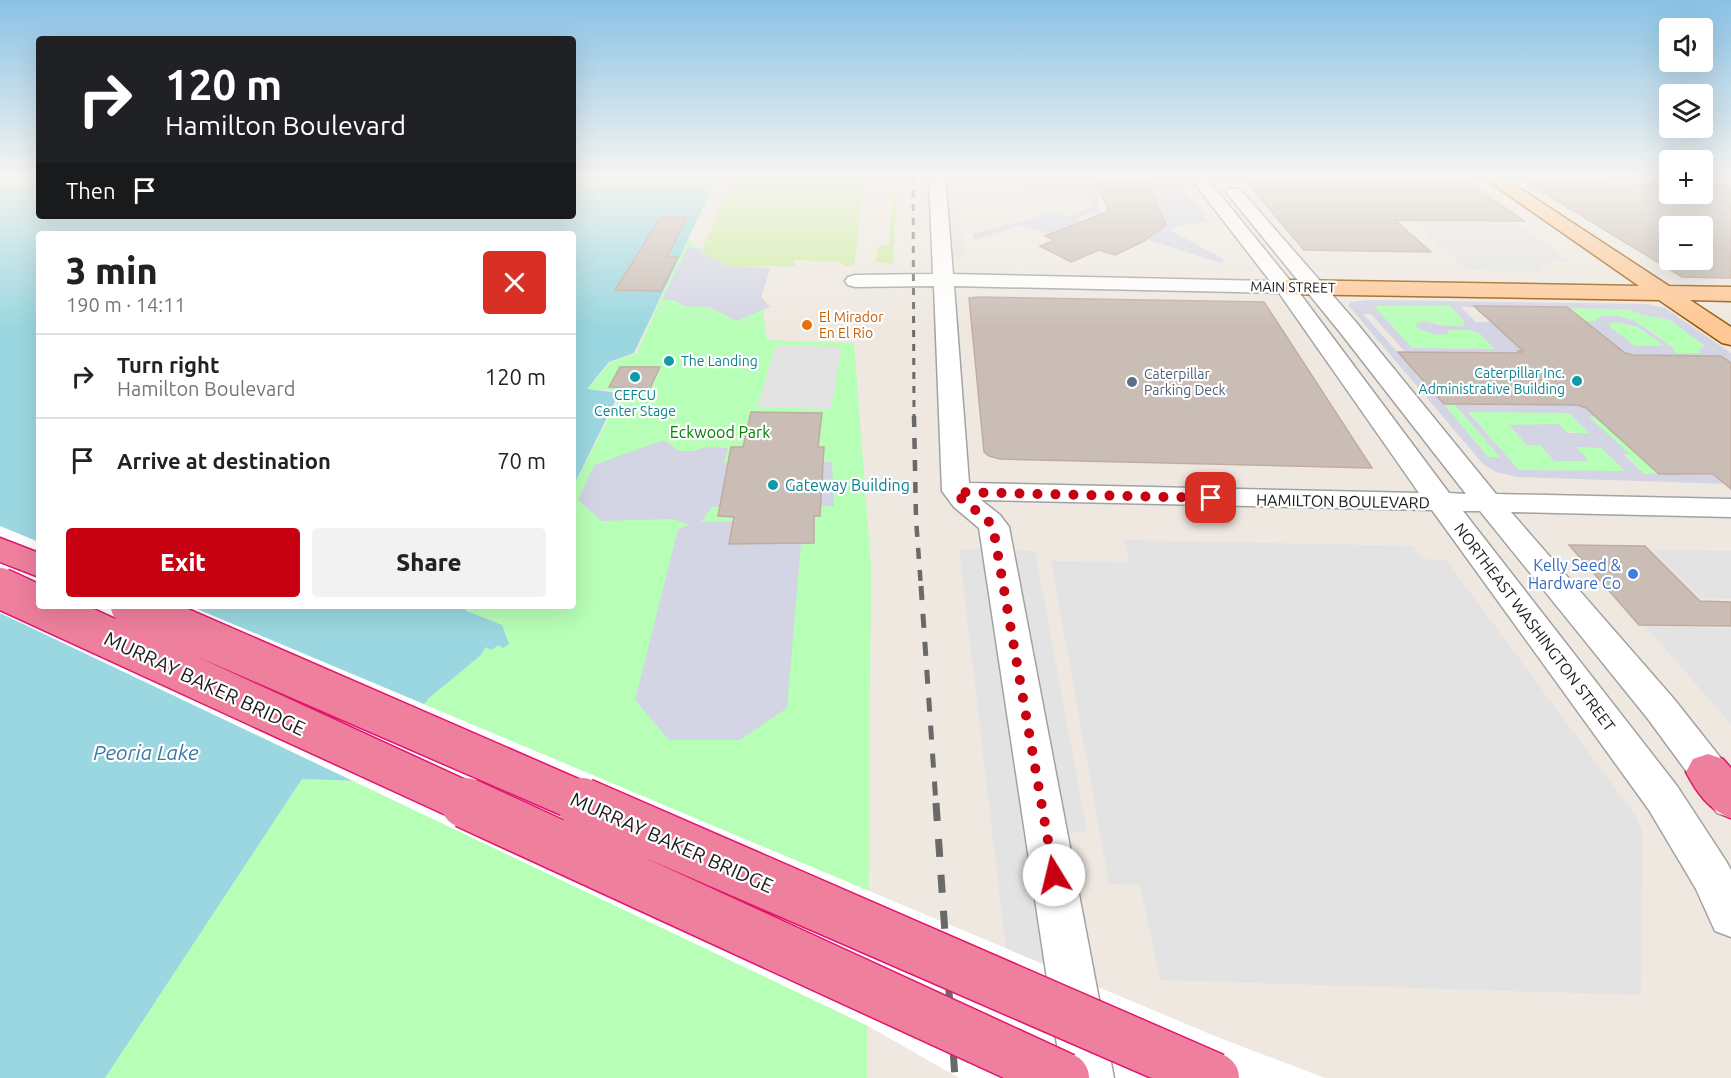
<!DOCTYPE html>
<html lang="en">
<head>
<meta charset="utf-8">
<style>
	:root { --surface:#fff; --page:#f2f2f2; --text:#222; --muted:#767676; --line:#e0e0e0; --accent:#c70012 }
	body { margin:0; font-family:Ubuntu,sans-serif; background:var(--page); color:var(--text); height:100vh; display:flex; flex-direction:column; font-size:22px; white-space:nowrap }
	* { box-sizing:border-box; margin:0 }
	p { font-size:20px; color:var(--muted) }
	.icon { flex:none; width:33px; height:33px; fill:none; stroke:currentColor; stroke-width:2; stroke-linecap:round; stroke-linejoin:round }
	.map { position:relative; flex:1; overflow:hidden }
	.drawer { position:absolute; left:36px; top:231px; width:540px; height:378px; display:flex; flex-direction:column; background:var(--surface); border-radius:6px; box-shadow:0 6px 24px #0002 }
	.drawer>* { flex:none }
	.guide { position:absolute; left:36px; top:36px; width:540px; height:183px; border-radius:6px; box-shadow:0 6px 24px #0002; background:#202124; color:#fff; overflow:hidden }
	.buttons { position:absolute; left:1659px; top:18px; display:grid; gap:12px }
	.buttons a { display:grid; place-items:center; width:54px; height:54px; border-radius:6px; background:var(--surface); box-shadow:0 6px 24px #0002; font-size:30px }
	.pin { position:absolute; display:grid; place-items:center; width:51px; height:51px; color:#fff; margin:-26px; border-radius:12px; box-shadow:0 3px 9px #0006 }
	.me { position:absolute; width:66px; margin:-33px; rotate:351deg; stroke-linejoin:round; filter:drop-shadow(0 0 4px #0008) }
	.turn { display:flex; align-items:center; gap:21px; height:126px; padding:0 30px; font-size:27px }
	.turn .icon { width:78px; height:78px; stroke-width:2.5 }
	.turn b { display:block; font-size:42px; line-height:51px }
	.then { display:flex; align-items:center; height:57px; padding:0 30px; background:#0003; gap:12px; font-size:22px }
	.round { display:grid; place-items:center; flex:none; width:63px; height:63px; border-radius:6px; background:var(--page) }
	.overview { display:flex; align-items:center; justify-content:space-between; height:102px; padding:0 30px }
	h1 { font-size:36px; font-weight:800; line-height:45px }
	.action { display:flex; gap:12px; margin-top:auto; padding:12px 30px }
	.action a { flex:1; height:69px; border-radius:6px; background:var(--accent); color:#fff; font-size:24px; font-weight:800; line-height:69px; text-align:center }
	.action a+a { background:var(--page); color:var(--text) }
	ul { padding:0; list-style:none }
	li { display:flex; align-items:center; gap:18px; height:84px; padding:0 30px; border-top:2px solid var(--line) }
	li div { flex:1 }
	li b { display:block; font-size:22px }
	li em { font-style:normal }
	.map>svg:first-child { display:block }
	.grass { fill:#cdeea0 }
	.park { fill:#b7feb7 }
	.parking { fill:#e3e3e3 }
	.plaza { fill:#d4d5e4; fill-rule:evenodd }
	.water { fill:#9bd7e0 }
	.pier { fill:#fff }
	.building { fill:#cabdb6; stroke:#c1aca1; stroke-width:1.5; fill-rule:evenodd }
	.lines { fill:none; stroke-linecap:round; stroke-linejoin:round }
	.minor-casing { stroke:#a2a2a2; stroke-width:3 }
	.major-casing { stroke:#935500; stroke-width:3 }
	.highway-casing { stroke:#e4146e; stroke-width:3 }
	.minor { fill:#fff; fill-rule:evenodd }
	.major { fill:#ffc794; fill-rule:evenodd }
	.highway { fill:#ee7f9d; fill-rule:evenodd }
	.rail-far3 { stroke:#696969; stroke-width:3; stroke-dasharray:7 7; stroke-linecap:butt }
	.rail-far2 { stroke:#696969; stroke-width:4.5; stroke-dasharray:11 11; stroke-linecap:butt }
	.rail-far1 { stroke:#696969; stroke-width:5; stroke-dasharray:14 14; stroke-linecap:butt }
	.rail { stroke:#696969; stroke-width:7; stroke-dasharray:18 18; stroke-linecap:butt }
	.highway-bridge-far1-casing { stroke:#e4146e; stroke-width:43; stroke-linecap:butt }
	.highway-bridge-casing { stroke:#e4146e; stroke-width:53; stroke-linecap:butt }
	.highway-bridge-far1 { stroke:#ee7f9d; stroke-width:40 }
	.highway-bridge { stroke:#ee7f9d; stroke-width:50 }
	.route { stroke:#c70012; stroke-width:10; stroke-dasharray:0 18 }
	.food-dot { fill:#e8710a; stroke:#fff; stroke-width:2 }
	.culture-dot { fill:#0f9aa8; stroke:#fff; stroke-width:2 }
	.service-dot { fill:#5c6f8a; stroke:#fff; stroke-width:2 }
	.shop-dot { fill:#3f7fe0; stroke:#fff; stroke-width:2 }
	.labels { text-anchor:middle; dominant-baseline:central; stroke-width:4.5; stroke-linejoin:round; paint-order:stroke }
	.far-street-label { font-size:14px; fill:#1b1b1b; stroke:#fff }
	.far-food-label { font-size:14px; fill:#c56008; stroke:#fff; text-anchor:start }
	.far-culture-label { font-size:14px; fill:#0d838f; stroke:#fff; text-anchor:start }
	.far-service-label { font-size:14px; fill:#4e5e75; stroke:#fff; text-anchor:start }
	.park-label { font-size:16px; fill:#028102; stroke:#fff }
	.culture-label { font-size:16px; fill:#0d838f; stroke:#fff; text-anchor:start }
	.street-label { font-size:16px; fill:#1b1b1b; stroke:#fff }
	.shop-label { font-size:16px; fill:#366cbe; stroke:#fff; text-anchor:end }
	.near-street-label { font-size:20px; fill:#1b1b1b; stroke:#fff }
	.near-water-label { font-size:21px; font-style:italic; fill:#3b78a2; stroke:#fff }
</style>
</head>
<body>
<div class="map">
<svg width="1731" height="1078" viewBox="0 0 1731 1078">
	<rect width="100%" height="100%" fill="#eee8e0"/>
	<path class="grass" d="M734,176H865L854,266H844L841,262L792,260L796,266L731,267L701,252Z
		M893,176H897L893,264L876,262L877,247L889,244L893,191L881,189H893V179L882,178Z"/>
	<path class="park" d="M1571,176H1653L1661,181L1658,182L1595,181Z
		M687,239L712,258L731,267L770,268L761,297L767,340L854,343L871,566L867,1078H105L302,779L363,781L429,698L480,656L502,625L466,611L462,606H573V487L623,391L588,389L610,363L637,353Z
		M1374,306H1450L1466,322L1465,326H1445L1435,322L1419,329C1436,338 1454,326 1472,331C1482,334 1489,343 1495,349L1412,348Z
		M1567,307L1627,309L1643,315L1670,320L1706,346L1699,348L1701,353H1676L1672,350L1675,349C1649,330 1634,316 1601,316L1596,321H1585Z
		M1616,322L1638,327L1665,346H1635L1609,326L1610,323Z
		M1444,404H1454L1500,457H1488Z
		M1468,411L1569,413L1590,434C1563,433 1536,423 1509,426L1527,445H1540L1554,461L1575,447L1601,448L1626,472L1519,470Z
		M1589,416H1596L1659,474H1644Z"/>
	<path class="parking" d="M937,176H954L965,255L942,263Z
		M1411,220L1515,222L1571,262H1554L1538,265L1545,271L1467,270Z
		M776,345L842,347L831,409L757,407Z
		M1124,540L1413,546L1423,559L1446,560L1635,815L1643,832L1641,995L1160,980L1140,885L1109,884L1051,561L1130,562Z
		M959,549L1035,551L1087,831L1049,834L1088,1078H1021Z
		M1653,550L1731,551V599L1701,598Z
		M1645,626L1731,628V724Z"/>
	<path class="plaza" d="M1020,176H1050L1067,179L1175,176L1208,222L1180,225L1170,230L1225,260L1220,263L1146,239L1166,224L1157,204L1148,203L1144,195L1096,196L1100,213L1096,215L1090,213L1076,219L1080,221L1047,234L1020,225L973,240V234L1055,212L1068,217L1093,206L1090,198H1084L1077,193L1024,192Z
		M1511,176H1539L1535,180H1575L1559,176H1571L1595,181L1658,182L1661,180L1653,176H1669V185L1522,183Z
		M687,248H701L702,252L729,267L770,268L761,297L770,307L737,321L709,307L684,306L674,300H662Z
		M1367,300L1647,304L1665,308L1731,353V363L1721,356L1633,355L1625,353L1585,321H1595L1601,316H1618L1635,321L1676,350H1673L1676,353H1700L1699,348L1705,346L1670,320L1643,315L1627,309L1461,307L1476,322H1492L1523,351H1519L1521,353L1405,352L1371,314H1363L1433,391L1488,457H1500L1454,404L1578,405L1586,408L1596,416L1589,417L1630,454L1624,455L1644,474L1731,475V484L1518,477L1496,472L1483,464L1348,305L1351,302ZM1374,306H1450L1465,322H1462L1465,326H1445L1424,321L1417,323L1416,327L1423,331L1438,335L1447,334L1449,330H1471L1480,334L1495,349L1412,348ZM1616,322L1638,327L1664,346H1635L1610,327V323ZM1468,412L1569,413L1589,433H1568L1558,424L1509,425L1527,445H1540L1554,461H1589L1576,447L1601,448L1625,471L1519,470Z
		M664,440L679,451H693L706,447L728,448L724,463L832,462L834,506L712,507L701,522L733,521L730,544L801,543L787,708L740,740H669L635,700L678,529L689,525L673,519L602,521L578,500L594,465Z"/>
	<path class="water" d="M0,176H39V216H573V176H718L634,353L609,362L587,389L619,393L573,487V234H39V606H462L467,611L502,625L509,644L503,648L499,645L491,650L486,647L480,656L429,698L363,781L302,779L105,1078H0Z"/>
	<path class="pier" d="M0,526L39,542V606H190L1217,1037L1325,1078H959L868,1026L0,613Z"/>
	<path class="building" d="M1092,176H1144L1166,225L1142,242L1115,255L1099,250L1071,262L1040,246L1055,240L1045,236L1109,211Z
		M1245,180L1470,183L1524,221L1395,220L1431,252L1304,250Z
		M1528,183L1670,185V194H1702V185H1731V278L1682,277ZM1670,226H1702V260H1670Z
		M661,217H687L667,257H678L661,291L615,290Z
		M980,297L1264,302L1372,468L1000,459L989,456L984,452L969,298Z
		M1474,306L1567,307L1625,353L1633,355L1721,356L1731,363V489L1713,474H1659L1586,408L1578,405L1444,404L1398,352L1521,353L1518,351H1523Z
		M620,367H660L650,388L609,387Z
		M751,412L822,413L818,447H824L820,516H814V543L729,544L734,517L718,516L731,447H743Z
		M1569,545L1645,546L1700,601L1731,602V626L1639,625Z"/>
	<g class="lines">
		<defs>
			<path id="minor" d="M929,176H945L953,274L1270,281L1189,176H1205L1292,283L1449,493L1466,494L1339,331L1226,192L1228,189H1240L1355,321L1496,494L1731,499V517L1511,512L1674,699L1731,771V818L1717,813L1648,719L1480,511H1463L1677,786L1726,861L1731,870V937L1715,931L1696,889L1649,810L1432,510L981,500L1000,515L1009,527L1114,1078H1062L979,528L954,507L942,491L934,286L855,287L848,285L845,281L848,277L855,275L933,274ZM954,286L1279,293L1419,493L969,483Z"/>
			<path id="major" d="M1481,176H1501L1669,286L1731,287V301L1690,300L1731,327V345L1722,343L1659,300L1285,294L1277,292L1274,287L1277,282L1285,280L1639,286Z"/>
			<path id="highway" d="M0,538L39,553V577L0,562Z
				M1708,754L1723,759L1731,768V818C1709,810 1697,793 1686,772L1693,759Z"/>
		</defs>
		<use href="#minor" class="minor-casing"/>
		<use href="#major" class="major-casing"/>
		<use href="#highway" class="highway-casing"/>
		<use href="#minor" class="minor"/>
		<use href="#major" class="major"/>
		<use href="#highway" class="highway"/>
		<path class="rail-far3" d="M913,176L914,417"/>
		<path class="rail-far2" d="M914,416L916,519L921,588"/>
		<path class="rail-far1" d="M921,586L936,804"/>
		<path class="rail" d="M936,803L955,1078"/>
		<defs>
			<path id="highway-bridge-far1" d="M0,588L470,804
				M131,606L586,804"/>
			<path id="highway-bridge" d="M466,803L1064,1078
				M582,803L1214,1078"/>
		</defs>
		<use href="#highway-bridge-far1" class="highway-bridge-far1-casing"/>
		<use href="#highway-bridge" class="highway-bridge-casing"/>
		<use href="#highway-bridge-far1" class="highway-bridge-far1"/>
		<use href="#highway-bridge" class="highway-bridge"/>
	</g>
	<linearGradient id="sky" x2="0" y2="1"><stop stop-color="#89c2e5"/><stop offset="0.54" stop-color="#f7f5f1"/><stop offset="1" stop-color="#f7f5f1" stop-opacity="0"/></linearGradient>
	<rect width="1731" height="327" fill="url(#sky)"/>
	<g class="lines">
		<path class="route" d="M1054,875L993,527C982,511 966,507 956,492L1211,498"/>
	</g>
	<circle class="food-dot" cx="807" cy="325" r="6"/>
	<g class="culture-dot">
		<circle cx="669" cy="361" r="6"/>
		<circle cx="635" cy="377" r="6"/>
		<circle cx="1577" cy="381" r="6"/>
		<circle cx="773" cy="485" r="6"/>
	</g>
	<circle class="service-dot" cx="1132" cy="382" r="6"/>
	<circle class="shop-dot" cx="1633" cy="574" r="6"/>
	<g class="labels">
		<g class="far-street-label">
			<text transform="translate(1293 287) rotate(1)">MAIN STREET</text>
		</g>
		<g class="far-food-label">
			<text x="819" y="317">El Mirador<tspan x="819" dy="16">En El Rio</tspan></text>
		</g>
		<g class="far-culture-label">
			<text x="681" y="361">The Landing</text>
			<text x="1565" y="373" text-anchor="end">Caterpillar Inc.<tspan x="1565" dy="16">Administrative Building</tspan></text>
			<text x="635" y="395" text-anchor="middle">CEFCU<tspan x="635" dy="16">Center Stage</tspan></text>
		</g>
		<g class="far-service-label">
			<text x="1144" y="374">Caterpillar<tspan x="1144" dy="16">Parking Deck</tspan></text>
		</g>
		<g class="park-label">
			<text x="720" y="432">Eckwood Park</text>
		</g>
		<g class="culture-label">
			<text x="785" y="485">Gateway Building</text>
		</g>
		<g class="street-label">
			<text transform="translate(1343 501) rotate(1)">HAMILTON BOULEVARD</text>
			<text transform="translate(1535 627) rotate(53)">NORTHEAST WASHINGTON STREET</text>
		</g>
		<g class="shop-label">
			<text x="1621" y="565">Kelly Seed &amp;<tspan x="1621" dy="18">Hardware Co</tspan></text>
		</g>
		<g class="near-street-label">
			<text transform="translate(205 683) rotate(25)">MURRAY BAKER BRIDGE</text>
			<text transform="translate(672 842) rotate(24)">MURRAY BAKER BRIDGE</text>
		</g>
		<g class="near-water-label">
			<text x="146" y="752">Peoria Lake</text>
		</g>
	</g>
</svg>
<div class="buttons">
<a><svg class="icon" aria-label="sound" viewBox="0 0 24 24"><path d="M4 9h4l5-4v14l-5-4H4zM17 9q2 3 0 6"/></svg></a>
<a><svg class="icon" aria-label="layers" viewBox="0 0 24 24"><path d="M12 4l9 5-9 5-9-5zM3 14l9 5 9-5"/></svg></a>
<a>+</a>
<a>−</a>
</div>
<div class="pin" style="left:1211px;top:498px;background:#d93025"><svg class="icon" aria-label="arrive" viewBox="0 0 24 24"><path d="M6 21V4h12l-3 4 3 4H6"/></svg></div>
<svg class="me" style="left:1054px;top:875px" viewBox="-20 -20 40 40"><circle r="19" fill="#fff"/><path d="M0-13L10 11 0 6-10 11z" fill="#c70012"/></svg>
<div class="guide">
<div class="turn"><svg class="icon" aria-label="right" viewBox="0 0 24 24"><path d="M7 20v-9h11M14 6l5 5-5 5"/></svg><div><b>120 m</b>Hamilton Boulevard</div></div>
<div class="then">Then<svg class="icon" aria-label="arrive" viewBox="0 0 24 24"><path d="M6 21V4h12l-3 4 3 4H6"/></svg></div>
</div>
<section class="drawer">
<div class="overview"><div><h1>3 min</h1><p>190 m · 14:11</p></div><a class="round" style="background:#d93025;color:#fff"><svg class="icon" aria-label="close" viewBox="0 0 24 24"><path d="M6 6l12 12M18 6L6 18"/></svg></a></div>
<ul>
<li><svg class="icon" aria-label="right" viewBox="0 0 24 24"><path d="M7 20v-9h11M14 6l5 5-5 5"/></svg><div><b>Turn right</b><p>Hamilton Boulevard</p></div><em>120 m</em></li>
<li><svg class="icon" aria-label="arrive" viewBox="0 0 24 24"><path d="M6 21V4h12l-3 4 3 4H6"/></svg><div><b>Arrive at destination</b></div><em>70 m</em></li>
</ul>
<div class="action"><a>Exit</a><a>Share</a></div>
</section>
</div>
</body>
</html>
